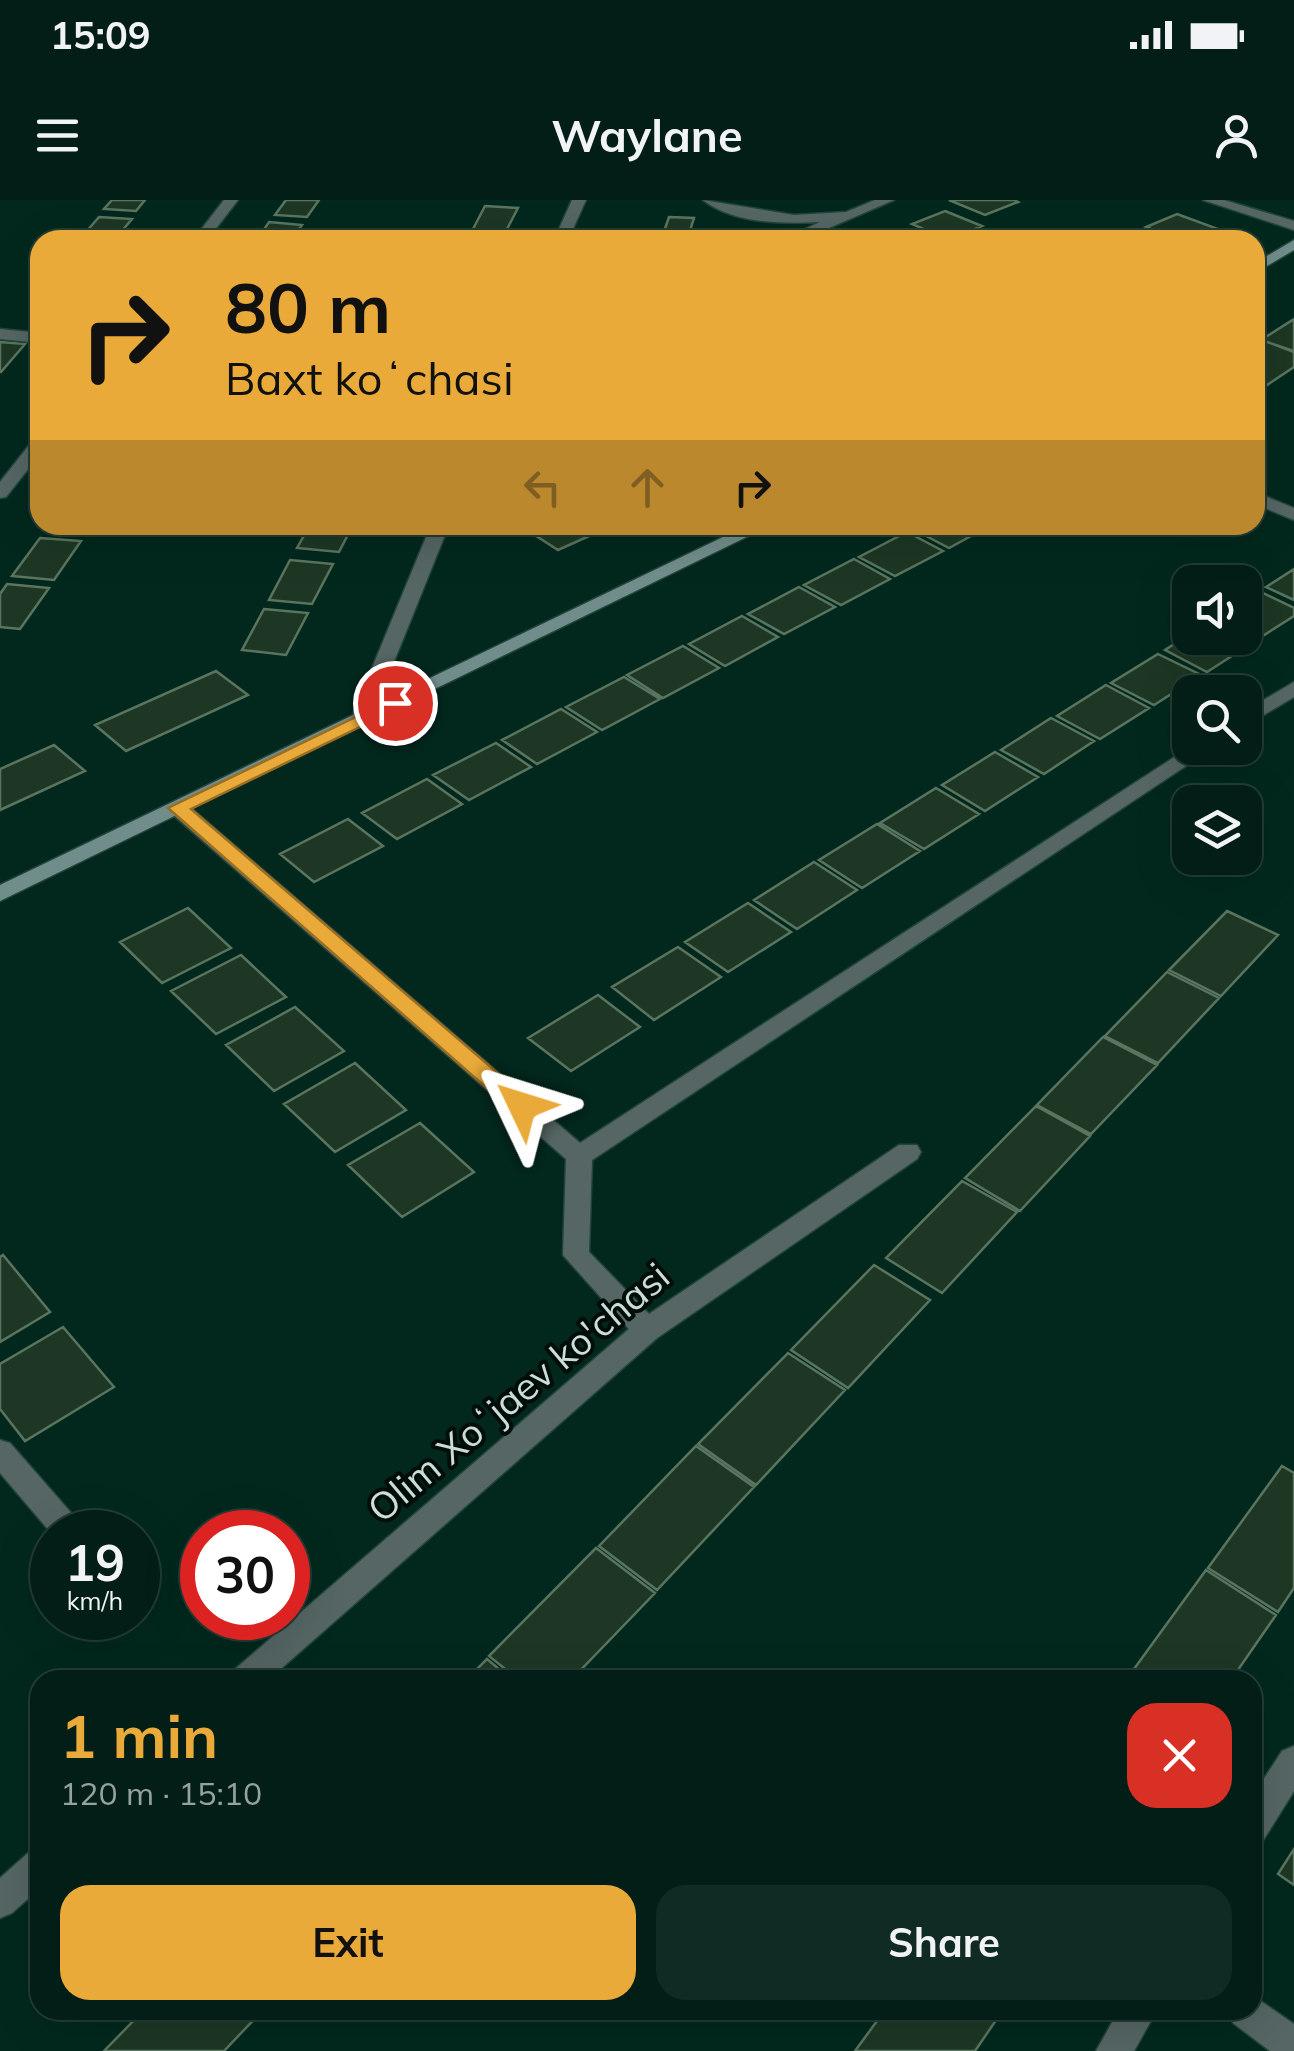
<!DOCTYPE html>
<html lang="en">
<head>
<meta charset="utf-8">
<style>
	:root { --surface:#021e16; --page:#102b23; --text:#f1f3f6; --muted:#96a2a1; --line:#233c35; --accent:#eaaa39 }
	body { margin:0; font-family:Mulish,sans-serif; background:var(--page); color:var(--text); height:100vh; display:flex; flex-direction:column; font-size:38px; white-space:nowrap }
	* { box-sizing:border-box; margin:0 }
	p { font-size:32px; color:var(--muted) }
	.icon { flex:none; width:55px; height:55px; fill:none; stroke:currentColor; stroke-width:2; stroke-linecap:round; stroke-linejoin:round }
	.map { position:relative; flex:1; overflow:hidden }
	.details { position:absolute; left:30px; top:1470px; width:1232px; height:350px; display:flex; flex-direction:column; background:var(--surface); border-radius:30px; box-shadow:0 10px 40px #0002,0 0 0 2px var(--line) }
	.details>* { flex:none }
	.banner { position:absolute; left:30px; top:30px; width:1235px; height:305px; border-radius:30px; box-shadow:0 10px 40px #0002,0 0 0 2px var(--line); background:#eaaa39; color:#111; overflow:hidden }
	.controls { position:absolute; left:1172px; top:365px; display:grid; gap:20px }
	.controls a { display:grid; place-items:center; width:90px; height:90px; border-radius:20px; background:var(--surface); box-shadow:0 10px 40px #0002,0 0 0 2px var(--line); font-size:50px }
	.speed { position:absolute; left:30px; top:1310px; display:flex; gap:20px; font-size:50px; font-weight:700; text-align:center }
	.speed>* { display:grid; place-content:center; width:130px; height:130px; border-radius:50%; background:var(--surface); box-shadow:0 10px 40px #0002,0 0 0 2px var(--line); line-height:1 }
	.speed small { font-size:25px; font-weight:400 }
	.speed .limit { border:15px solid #d22; background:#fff; color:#111 }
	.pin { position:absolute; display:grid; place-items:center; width:85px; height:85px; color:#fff; margin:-42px; border:5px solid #fff; border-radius:50%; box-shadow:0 2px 10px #0007 }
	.me { position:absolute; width:110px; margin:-55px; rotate:311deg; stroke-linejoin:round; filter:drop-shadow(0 0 8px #0008) }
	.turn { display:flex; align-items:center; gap:35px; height:210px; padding:0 30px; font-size:45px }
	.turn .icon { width:130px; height:130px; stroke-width:2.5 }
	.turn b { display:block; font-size:70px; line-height:85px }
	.lanes { display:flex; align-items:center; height:95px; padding:0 30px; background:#0003; justify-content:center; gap:50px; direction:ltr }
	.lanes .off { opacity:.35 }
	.round { display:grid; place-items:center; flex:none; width:105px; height:105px; border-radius:30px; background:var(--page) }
	.headline { display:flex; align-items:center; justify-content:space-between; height:170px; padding:0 30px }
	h1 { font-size:60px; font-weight:700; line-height:75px; color:var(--accent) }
	.primary-button { display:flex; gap:20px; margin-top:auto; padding:20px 30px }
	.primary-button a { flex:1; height:115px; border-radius:30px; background:var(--accent); color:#111; font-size:40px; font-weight:700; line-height:115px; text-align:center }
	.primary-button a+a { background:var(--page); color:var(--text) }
	.status { display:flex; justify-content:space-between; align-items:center; height:70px; padding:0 50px; background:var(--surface); direction:ltr }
	.status svg { height:28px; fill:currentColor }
	header { display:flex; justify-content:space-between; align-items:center; height:130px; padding:0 30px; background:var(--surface); font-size:45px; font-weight:700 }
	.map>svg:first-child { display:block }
	.building { fill:#1d3724; stroke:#59755f; stroke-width:2.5 }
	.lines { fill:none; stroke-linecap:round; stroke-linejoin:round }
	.service-casing { stroke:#22453b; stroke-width:3 }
	.minor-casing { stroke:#22453b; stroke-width:3 }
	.secondary-casing { stroke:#22453b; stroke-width:3 }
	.service { fill:#556664; fill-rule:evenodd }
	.minor { fill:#556664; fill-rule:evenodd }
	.secondary { fill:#718d8b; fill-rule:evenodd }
	.route { fill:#eaaa39; stroke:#986e25; stroke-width:2.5 }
	.labels { text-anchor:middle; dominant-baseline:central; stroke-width:8; stroke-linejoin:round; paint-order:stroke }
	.street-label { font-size:38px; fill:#caded6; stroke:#020d09 }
</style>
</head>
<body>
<div class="status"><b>15:09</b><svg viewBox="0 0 49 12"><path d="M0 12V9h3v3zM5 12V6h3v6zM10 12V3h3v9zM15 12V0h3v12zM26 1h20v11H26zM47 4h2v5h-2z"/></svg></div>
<header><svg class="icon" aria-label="menu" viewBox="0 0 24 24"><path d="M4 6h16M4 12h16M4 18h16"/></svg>Waylane<svg class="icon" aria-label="person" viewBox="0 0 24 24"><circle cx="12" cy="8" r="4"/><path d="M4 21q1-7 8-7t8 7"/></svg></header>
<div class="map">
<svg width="1294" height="1851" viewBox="0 0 1294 1851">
	<rect width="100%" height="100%" fill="#02281d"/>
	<path class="building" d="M112,0H145L136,11L104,9Z
		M286,0H319L307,17L275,15Z
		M949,0H1014L1018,2L985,15Z
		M485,6L518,8L506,31L473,29Z
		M945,11L982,26L949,40L912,24Z
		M1177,14L1218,29L1193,40H1179L1146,27Z
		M99,17L132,19L114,40H79Z
		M669,17L694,18L687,40H661Z
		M269,22L302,25L291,40H257Z
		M1294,119V151L1261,140Z
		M1262,140L1294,152V167L1267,185L1255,181V145Z
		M0,142L25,144L1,172H0Z
		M310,325H353L339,352L297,348Z
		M519,325H602L607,328L558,350Z
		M921,325H991L949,348L913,329Z
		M907,332L943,351L895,376L859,357Z
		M40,338L81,341L54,380L12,376Z
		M854,359L890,379L841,405L804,385Z
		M290,360L333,364L312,404L269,400Z
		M1294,369V400L1266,387Z
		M7,384L49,388L20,429L0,427V394Z
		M799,387L835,407L784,434L748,414Z
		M1259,391L1294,408V416L1258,439L1245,432V399Z
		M264,409L308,413L286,455L242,450Z
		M742,416L778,437L725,466L689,444Z
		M1190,434V438H1241L1252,443L1207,472L1165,450Z
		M683,446L719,468L663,498L627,475Z
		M1158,454L1201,475L1154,505L1111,483Z
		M216,471L248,495L126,551L95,525Z
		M624,477L660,499L602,530L566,507Z
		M1106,485L1149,508L1100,539L1057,516Z
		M561,509L597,532L537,564L502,540Z
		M1051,518L1094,541L1044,574L1001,550Z
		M496,543L531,567L469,600L433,575Z
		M54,545L85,571L0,610V569Z
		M995,552L1038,577L985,611L942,585Z
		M427,579L462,604L397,639L362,613Z
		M936,588L979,614L924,649L880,623Z
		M348,619L383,646L314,682L280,654Z
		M877,624L920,651L862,688L819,660Z
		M814,662L857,690L797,729L754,700Z
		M748,703L791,732L728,772L685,742Z
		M188,708L231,748L162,783L120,742Z
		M1227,711L1278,735L1221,796L1169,770Z
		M678,747L721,777L654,820L612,787Z
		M241,755L286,797L216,834L171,791Z
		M1167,772L1219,798L1158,863L1105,836Z
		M598,795L640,827L571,871L528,838Z
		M295,807L344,851L274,891L226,845Z
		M1103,837L1157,865L1091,934L1037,905Z
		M355,863L406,910L335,952L284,904Z
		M1036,906L1090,936L1020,1011L965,978Z
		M420,923L474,972L402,1017L348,965Z
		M962,981L1017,1012L942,1093L886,1058Z
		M3,1055L50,1112L0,1142V1057Z
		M874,1065L930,1100L848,1188L791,1150Z
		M63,1127L114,1187L25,1241L0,1209V1164Z
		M788,1153L845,1190L756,1285L698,1244Z
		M696,1246L754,1287L657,1390L599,1346Z
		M1282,1266L1294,1273V1388L1278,1412L1208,1368Z
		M596,1348L655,1393L571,1480H519L489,1456Z
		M1206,1370L1276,1415L1231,1480H1126Z
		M487,1459L512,1480H466Z
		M1294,1649V1685L1278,1674Z
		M144,1810H263L224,1851H104Z
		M885,1810H1003L975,1851H855Z"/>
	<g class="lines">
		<defs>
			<path id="service" d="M1119,1810H1157L1134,1851H1096Z"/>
			<path id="minor" d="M224,0H238L207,40H193Z
				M572,0H586L568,40H554Z
				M703,0L794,15L846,12L875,0H894L801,40H782L820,22C783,24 734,24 703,0Z
				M1203,0H1224L1294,21V30Z
				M0,129L40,133V143L0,139Z
				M40,238V254L6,297L0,298V282L34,239Z
				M1255,292L1294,308V320L1255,304Z
				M431,325H449L371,519L361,525L354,523L351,519Z
				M1294,482V497L1245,526V511Z
				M1190,547L1213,548L592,960L589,1052L649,1114L899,945H917L921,952L917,959L657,1138L268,1480H229L234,1470L629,1129L563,1055L566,959L171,613L167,608L171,603H185L580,943Z
				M0,1240L10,1243L80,1323L84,1332L52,1334L0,1273Z
				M1294,1546V1591L1264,1639L1252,1643V1597L1282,1551Z
				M40,1648V1688L12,1713L0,1718V1678L28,1653Z
				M1252,1795L1294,1824V1851H1270L1233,1823L1228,1810H1252Z"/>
			<path id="secondary" d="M1294,40V50L1255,73V63Z
				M748,325H771L0,701V685Z"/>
		</defs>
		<use href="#service" class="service-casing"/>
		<use href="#minor" class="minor-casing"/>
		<use href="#secondary" class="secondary-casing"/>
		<use href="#service" class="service"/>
		<use href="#minor" class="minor"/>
		<use href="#secondary" class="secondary"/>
	</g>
	<path class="route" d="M395,498L401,499V507L191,609L529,900L533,906L529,912H514L168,608Z"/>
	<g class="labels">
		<g class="street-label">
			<text transform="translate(518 1192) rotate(-40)">Olim Xoʻjaev ko'chasi</text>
		</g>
	</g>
</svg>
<div class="controls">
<a><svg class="icon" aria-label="sound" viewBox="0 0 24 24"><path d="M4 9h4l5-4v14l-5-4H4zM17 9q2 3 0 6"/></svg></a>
<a><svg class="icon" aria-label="search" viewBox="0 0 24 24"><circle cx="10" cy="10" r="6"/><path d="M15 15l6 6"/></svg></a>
<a><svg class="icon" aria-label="layers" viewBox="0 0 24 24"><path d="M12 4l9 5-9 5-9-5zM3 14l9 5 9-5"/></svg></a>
</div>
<div class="speed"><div>19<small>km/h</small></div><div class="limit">30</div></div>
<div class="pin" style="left:395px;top:503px;background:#d93025"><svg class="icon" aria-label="arrive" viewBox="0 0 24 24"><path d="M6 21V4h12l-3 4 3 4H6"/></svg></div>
<svg class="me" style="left:522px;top:906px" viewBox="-20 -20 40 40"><path d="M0-17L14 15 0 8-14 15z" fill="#eaaa39" stroke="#fff" stroke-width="4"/></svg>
<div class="banner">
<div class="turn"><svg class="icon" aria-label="right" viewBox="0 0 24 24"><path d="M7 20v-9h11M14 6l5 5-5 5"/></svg><div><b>80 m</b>Baxt koʻchasi</div></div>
<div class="lanes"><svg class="icon off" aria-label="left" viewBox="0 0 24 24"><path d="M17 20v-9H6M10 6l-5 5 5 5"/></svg><svg class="icon off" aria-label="ahead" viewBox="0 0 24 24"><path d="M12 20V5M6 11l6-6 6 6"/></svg><svg class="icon" aria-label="right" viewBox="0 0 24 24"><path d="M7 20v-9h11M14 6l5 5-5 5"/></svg></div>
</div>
<section class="details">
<div class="headline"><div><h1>1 min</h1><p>120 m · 15:10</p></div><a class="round" style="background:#d93025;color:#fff"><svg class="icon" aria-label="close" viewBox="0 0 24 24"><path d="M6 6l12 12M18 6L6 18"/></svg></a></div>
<div class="primary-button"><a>Exit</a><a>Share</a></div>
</section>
</div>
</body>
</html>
